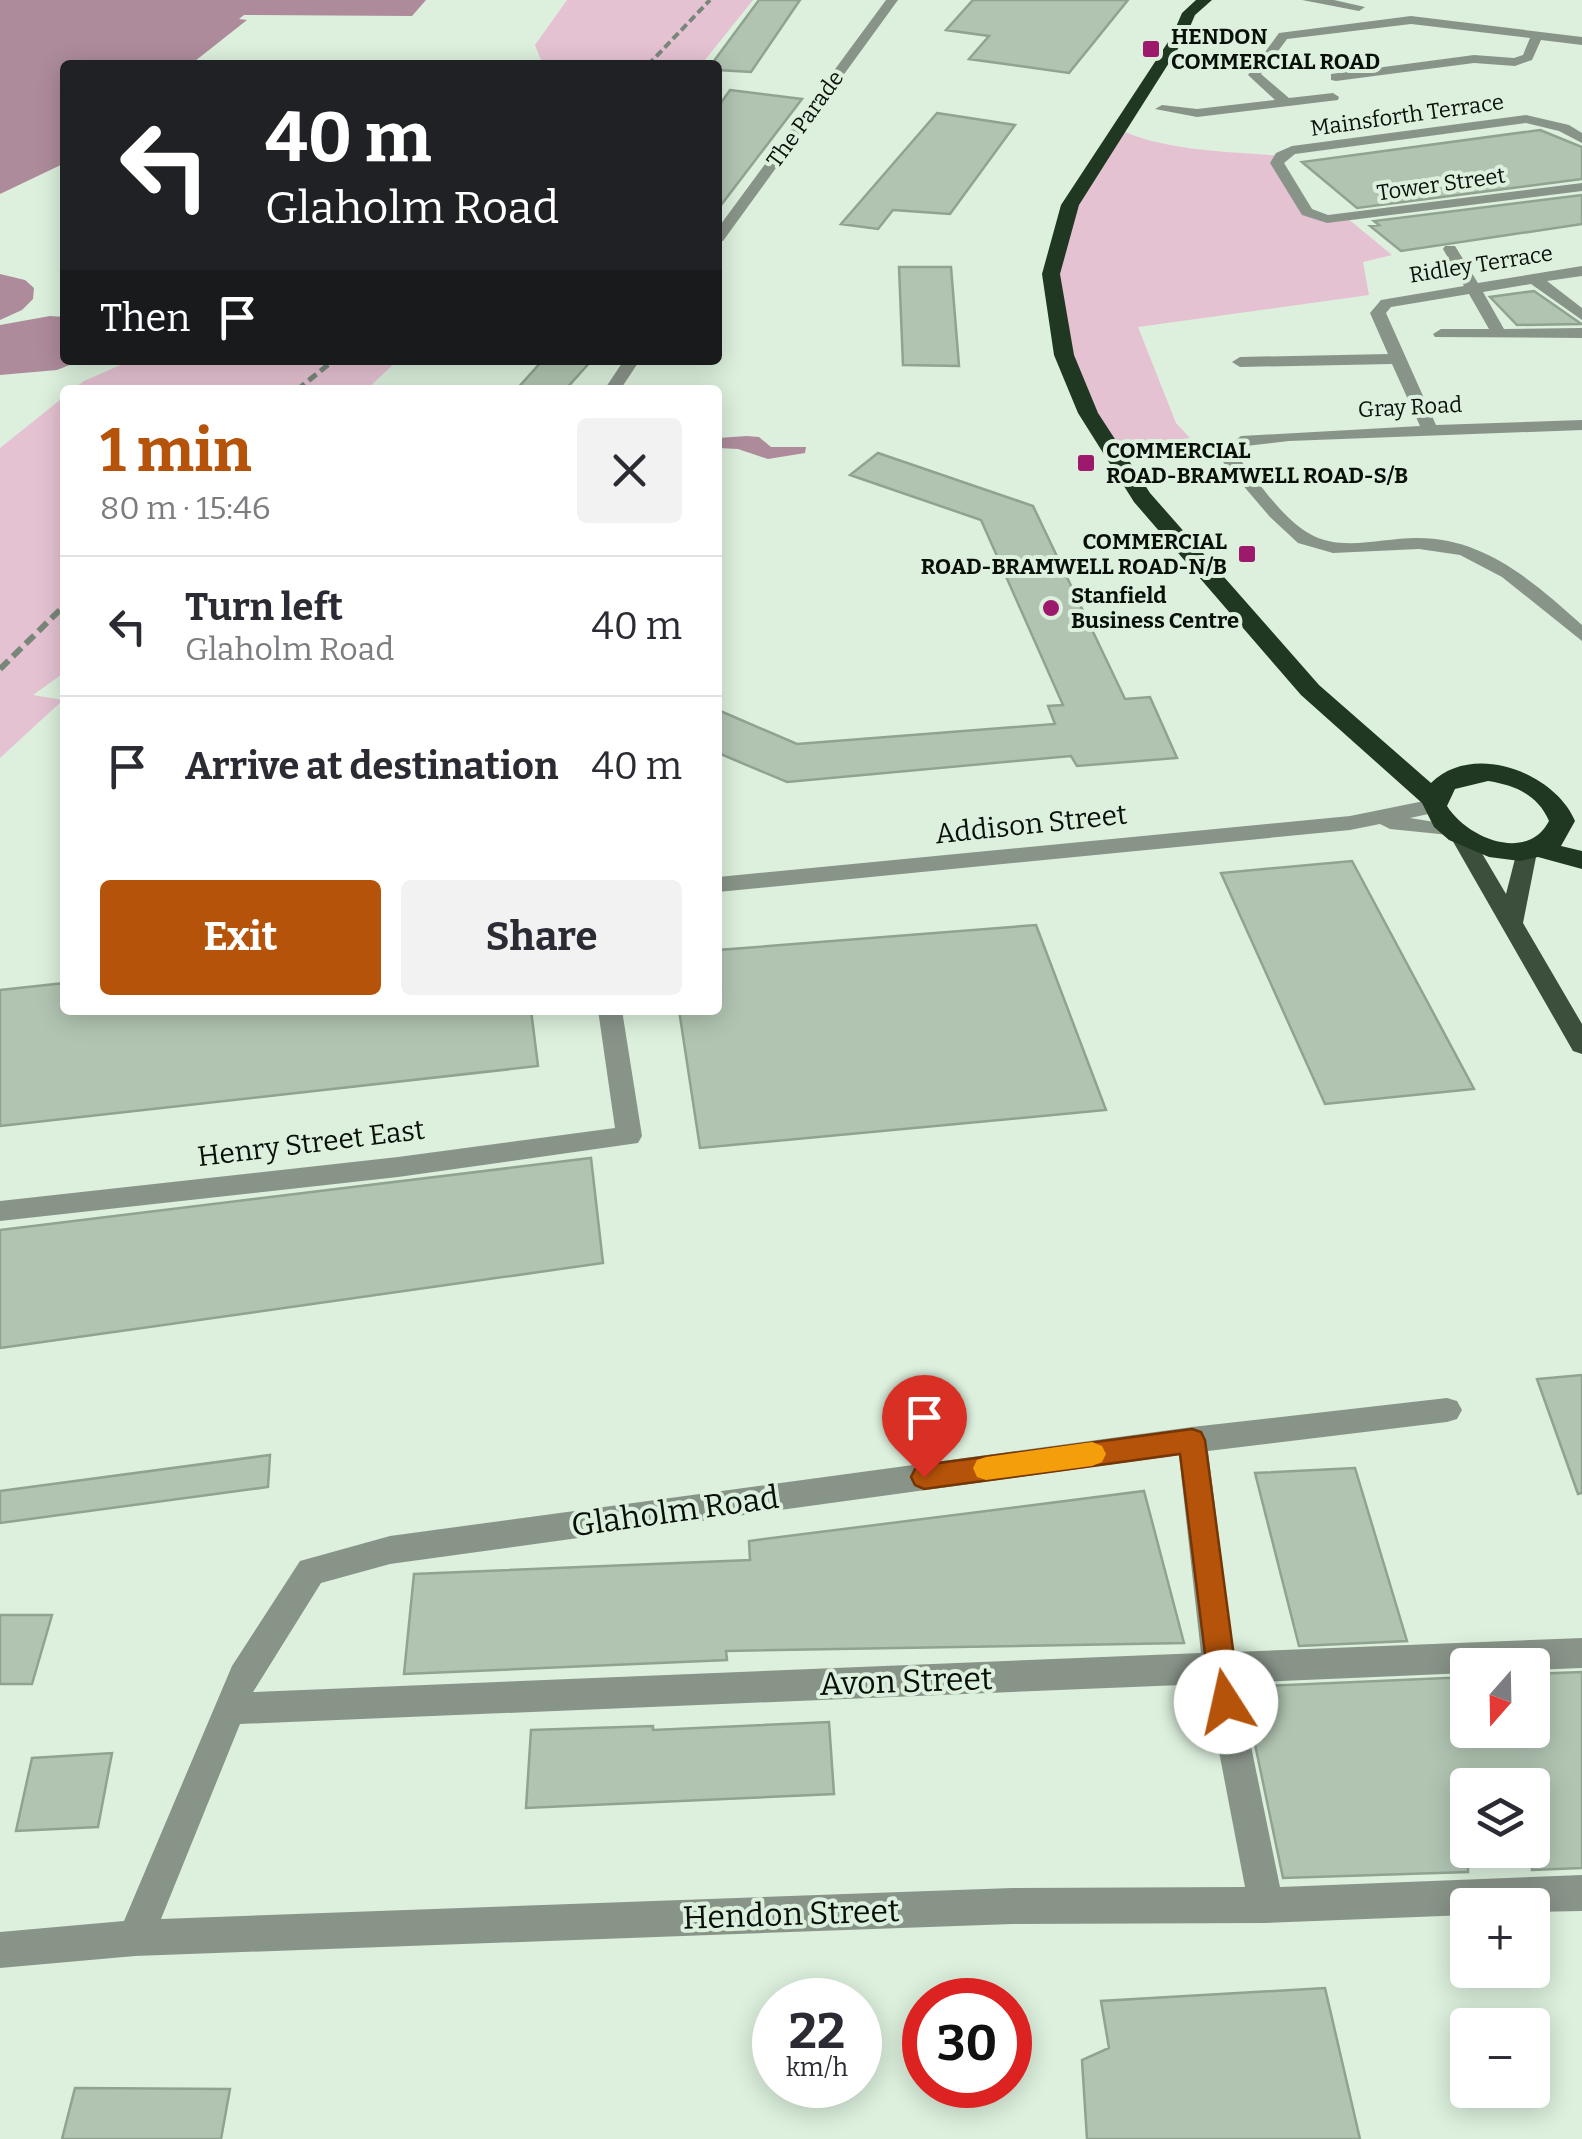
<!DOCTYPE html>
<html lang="en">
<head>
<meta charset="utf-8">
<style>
	:root { --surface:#fff; --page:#f2f2f3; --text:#2b2b33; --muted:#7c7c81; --line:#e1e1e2; --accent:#b45309 }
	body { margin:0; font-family:Bitter,serif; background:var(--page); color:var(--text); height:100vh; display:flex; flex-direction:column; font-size:38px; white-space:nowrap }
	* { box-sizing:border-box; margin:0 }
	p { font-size:32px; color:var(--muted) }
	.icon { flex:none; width:55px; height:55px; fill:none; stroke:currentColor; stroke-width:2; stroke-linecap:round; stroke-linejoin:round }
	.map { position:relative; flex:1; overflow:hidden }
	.drawer { position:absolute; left:60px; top:385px; width:662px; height:630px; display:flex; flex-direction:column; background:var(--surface); border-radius:10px; box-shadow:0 5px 25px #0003 }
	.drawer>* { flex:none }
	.top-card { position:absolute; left:60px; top:60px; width:662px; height:305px; border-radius:10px; box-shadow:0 5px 25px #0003; background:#202124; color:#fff; overflow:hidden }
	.needle { width:65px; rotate:200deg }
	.controls { position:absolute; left:1450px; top:1648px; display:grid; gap:20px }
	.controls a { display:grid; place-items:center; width:100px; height:100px; border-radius:10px; background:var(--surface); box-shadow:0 5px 25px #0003; font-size:50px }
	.speed { position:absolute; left:752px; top:1978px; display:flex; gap:20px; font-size:50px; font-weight:700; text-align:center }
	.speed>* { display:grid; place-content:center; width:130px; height:130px; border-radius:50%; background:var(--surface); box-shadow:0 5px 25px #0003; line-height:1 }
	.speed small { font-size:25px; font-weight:400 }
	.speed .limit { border:15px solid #d22; background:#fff; color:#111 }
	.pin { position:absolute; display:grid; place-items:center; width:85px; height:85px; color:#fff; margin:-102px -42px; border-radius:50% 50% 50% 0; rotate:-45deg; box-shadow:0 0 10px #0007 }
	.pin .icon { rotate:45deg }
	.me { position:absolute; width:110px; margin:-55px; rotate:350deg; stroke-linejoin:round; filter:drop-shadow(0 0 8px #0008) }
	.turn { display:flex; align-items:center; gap:35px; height:210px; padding:0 40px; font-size:45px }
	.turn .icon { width:130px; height:130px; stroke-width:2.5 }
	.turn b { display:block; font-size:70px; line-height:85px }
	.then { display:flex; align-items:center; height:95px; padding:0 40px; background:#0003; gap:20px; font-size:38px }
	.round { display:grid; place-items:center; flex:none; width:105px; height:105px; border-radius:10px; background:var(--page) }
	.head { display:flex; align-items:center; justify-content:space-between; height:170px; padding:0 40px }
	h1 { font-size:60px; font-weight:700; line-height:75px; color:var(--accent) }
	.primary-button { display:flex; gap:20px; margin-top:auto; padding:20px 40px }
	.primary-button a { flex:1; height:115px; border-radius:10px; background:var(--accent); color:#fff; font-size:40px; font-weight:700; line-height:115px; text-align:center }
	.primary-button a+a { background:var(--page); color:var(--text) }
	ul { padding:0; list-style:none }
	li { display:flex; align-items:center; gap:30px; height:140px; padding:0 40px; border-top:2px solid var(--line) }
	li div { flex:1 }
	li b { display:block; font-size:38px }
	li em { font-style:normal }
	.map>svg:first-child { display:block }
	.green { fill:#e5c2d2 }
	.water { fill:#ad8b9b }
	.building { fill:#b1c4b2; stroke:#90a290; stroke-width:2.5 }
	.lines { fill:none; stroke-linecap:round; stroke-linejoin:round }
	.minor { fill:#899489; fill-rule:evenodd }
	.major { fill:#3b4f3c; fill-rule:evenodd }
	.highway { fill:#203722; fill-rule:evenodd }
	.rail-far2 { stroke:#79877a; stroke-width:4; stroke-dasharray:8 4; stroke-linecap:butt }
	.rail-far1 { stroke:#79877a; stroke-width:5; stroke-dasharray:10 5; stroke-linecap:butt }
	.rail { stroke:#79877a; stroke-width:6; stroke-dasharray:12 6; stroke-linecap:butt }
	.route { fill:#b45309; stroke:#753606; stroke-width:2.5 }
	.slow { fill:#f59e0b }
	.poi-dot { fill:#9c196c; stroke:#dcf0dd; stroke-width:4 }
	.labels { text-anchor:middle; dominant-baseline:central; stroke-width:8; stroke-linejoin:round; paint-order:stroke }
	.far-poi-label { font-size:22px; font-weight:bold; fill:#090f09; stroke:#dcf0dd; text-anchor:start }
	.far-street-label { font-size:22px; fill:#090f09; stroke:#dcf0dd }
	.street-label { font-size:28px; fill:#090f09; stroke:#dcf0dd }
	.near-street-label { font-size:32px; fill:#090f09; stroke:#dcf0dd }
</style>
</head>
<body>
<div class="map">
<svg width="1582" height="2139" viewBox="0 0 1582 2139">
	<rect width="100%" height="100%" fill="#dcf0dd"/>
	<path class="green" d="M567,0H753L701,65H532L541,60L535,45Z
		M1118,129C1168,152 1227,151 1281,156L1307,212L1347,218L1392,255L1363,262L1369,295L1138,327L1176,423L1190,438L1111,448L1088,413L1051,274L1062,229Z
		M132,360H398L366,390H72L84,381Z
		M65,396V672L33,695L63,700L0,758V448Z"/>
	<path class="water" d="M0,0H426L412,16L244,15L239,19L247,20L190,65H65V163L0,194Z
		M0,274L25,280L34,288L33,299L22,310L0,320Z
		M50,316L65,317V360H82L57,370L0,375V325Z
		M747,436L759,437L771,447H806L805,453L768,459L738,449L718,448V438Z"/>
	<path class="building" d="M759,0H800L751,72L718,70V65H711Z
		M973,0H1128L1069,73L969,59L989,36L946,30Z
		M730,90L802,99L718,209V107Z
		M937,113L1015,125L950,214L893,210L878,229L841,224Z
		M1540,130L1582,147V179L1357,208L1302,162Z
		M1582,195V224L1401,251L1370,226L1379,225L1374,221Z
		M899,267H951L959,366L903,365Z
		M1534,291L1580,323L1582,324L1517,325L1490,297Z
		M543,360H592L565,390H516Z
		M878,453L1033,506L1125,699L1150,697L1177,758L1077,766L1071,756L787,782L718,753V710L797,744L1055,724L1048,706L1063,705L981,520L850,475Z
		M1352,861L1474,1089L1325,1104L1221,873Z
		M1036,925L1106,1110L700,1148L679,1010H718V950Z
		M65,983V1010H531L538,1066L0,1126V990Z
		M591,1158L603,1263L0,1348V1230Z
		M1582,1375V1493L1578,1494L1537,1379Z
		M270,1455L268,1487L0,1523V1491Z
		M1355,1468L1407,1641L1299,1646L1255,1473Z
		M1144,1491L1184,1643L726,1651L727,1660L404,1674L414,1574L750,1560L749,1541Z
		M0,1615H52L32,1684H0Z
		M1582,1672V1868L1532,1870V1785H1468V1872L1283,1878L1243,1687L1468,1677V1730H1532V1674Z
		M829,1722L834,1794L526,1808L531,1730L653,1726V1730Z
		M112,1753L98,1827L16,1831L32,1758Z
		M1325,1988L1360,2139H1087L1082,2060L1109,2048L1101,2001Z
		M75,2088L230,2089L221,2139H62Z"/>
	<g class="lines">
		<path class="minor" d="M886,0H898L723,241L718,242V228Z
			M1302,0H1334L1365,7L1359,11Z
			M1411,16L1582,37V45L1541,40L1532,60L1515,66L1474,63L1336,81L1331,80V74L1474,55L1514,58L1523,55L1530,38L1411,24L1287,39L1261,74L1289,98L1333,93L1339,97L1338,100L1197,117L1155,109L1162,105L1197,109L1275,100L1248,75L1279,33Z
			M1526,115L1569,125L1582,133V143L1559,131L1526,123L1295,154L1284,163L1312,209L1328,215L1582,183V191L1327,223L1302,215L1270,163L1276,153L1292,146Z
			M1445,246H1455L1478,283L1582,266V276L1547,281L1582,308V320L1531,284L1483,292L1504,329L1582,328V338L1435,337L1433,334L1441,329H1489L1469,294L1391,307L1386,313L1436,425L1582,420V430L1289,441L1246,446L1236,455C1258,480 1280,517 1310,534C1342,552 1381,538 1416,538C1484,537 1534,582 1582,625V641L1502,577L1460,555L1419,549L1333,553L1298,543L1270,517L1217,455L1241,436L1420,426L1392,364L1240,367L1232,362L1240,357L1388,354L1370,313L1381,300L1464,286L1443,249Z
			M624,360H640L620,390H604Z
			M1434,799L1445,806L1442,811L1410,818L1459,826L1462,831L1459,836L1390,829L1380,824L1350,830L718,892V877L1350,816Z
			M598,1010H622L642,1136L638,1143L398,1177L0,1221V1201L398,1157L615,1128Z
			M1447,1398L1457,1401L1462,1410L1457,1419L1447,1422L1208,1451L1233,1652L1582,1638V1668L1532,1670V1665H1468V1673L1238,1683L1280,1887L1582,1875V1911L1532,1912V1905H1468V1915L1266,1923L1012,1924L135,1956L0,1968V1932L124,1921L232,1666L300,1561L390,1536L1192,1427ZM1179,1455L1201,1653L253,1692L321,1583L390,1564ZM1206,1684L1245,1887L1012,1888L161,1919L240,1724Z"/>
		<path class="major" d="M1462,831L1470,833L1506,894L1518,847L1526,845L1537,852L1523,923L1582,1024V1054L1573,1051L1451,838Z"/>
		<path class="highway" d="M1196,0H1212L1195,15L1186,36L1079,205L1060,274L1074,355L1098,413L1150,493L1319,685L1431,783C1473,741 1555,773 1575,821L1561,846L1582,851V869L1538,857L1520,861L1489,857L1449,840L1434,827L1422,803L1301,695L1134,502L1078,413L1054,355L1042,274L1061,205L1172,36L1182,13ZM1488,781C1515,785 1538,795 1549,821C1527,863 1467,838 1447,806L1455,789Z"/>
		<path class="rail-far2" d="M648,65L710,0"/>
		<path class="rail-far1" d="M297,390L334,360"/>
		<path class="rail" d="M0,669L65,605"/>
	</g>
	<path class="route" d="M1192,1429L1201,1432L1205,1440L1240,1702L1236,1712L1226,1716L1215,1712L1211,1702L1180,1454L924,1489L915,1485L911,1477L915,1469L924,1465Z"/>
	<path class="slow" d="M1092,1442L1102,1446L1106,1454L1102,1462L1092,1466L986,1480L977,1477L973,1468L977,1460L986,1457Z"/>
	<g class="poi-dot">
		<rect x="1141" y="39" width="20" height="20" rx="5"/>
		<rect x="1076" y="453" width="20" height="20" rx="5"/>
		<rect x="1237" y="544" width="20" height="20" rx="5"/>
		<circle cx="1051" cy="608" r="10"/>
	</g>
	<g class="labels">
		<g class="far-poi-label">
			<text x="1171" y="36">HENDON<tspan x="1171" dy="25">COMMERCIAL ROAD</tspan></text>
			<text x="1106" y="450">COMMERCIAL<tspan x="1106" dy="25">ROAD-BRAMWELL ROAD-S/B</tspan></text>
			<text x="1227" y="541" text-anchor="end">COMMERCIAL<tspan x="1227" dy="25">ROAD-BRAMWELL ROAD-N/B</tspan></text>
			<text x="1071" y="595">Stanfield<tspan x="1071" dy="25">Business Centre</tspan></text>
		</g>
		<g class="far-street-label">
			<text transform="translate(1407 115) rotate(-8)">Mainsforth Terrace</text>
			<text transform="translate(805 119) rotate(-54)">The Parade</text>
			<text transform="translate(1441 184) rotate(-8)">Tower Street</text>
			<text transform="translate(1481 264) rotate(-9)">Ridley Terrace</text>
			<text transform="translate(1410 407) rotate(-3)">Gray Road</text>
		</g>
		<g class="street-label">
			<text transform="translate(1031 824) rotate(-6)">Addison Street</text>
			<text transform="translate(311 1143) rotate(-7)">Henry Street East</text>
		</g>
		<g class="near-street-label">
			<text transform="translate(675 1511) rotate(-8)">Glaholm Road</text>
			<text transform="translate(906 1681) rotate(-2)">Avon Street</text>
			<text transform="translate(791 1914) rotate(-2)">Hendon Street</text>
		</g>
	</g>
</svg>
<div class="controls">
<a><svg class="needle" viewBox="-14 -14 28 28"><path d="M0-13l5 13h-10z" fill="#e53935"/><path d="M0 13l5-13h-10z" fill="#7c7c81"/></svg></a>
<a><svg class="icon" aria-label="layers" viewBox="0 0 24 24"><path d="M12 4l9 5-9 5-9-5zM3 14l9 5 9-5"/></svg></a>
<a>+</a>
<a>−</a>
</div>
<div class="speed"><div>22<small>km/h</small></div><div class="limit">30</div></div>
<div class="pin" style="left:924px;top:1477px;background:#d93025"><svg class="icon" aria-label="arrive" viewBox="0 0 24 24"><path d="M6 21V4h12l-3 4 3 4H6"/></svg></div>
<svg class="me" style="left:1226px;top:1702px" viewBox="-20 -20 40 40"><circle r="19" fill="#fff"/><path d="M0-13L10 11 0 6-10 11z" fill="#b45309"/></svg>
<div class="top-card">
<div class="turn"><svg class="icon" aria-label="left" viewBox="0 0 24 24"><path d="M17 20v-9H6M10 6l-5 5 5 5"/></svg><div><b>40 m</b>Glaholm Road</div></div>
<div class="then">Then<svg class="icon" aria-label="arrive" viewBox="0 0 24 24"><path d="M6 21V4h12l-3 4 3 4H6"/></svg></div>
</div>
<section class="drawer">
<div class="head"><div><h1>1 min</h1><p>80 m · 15:46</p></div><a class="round"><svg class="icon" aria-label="close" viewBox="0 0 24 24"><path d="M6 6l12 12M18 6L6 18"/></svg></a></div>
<ul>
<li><svg class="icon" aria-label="left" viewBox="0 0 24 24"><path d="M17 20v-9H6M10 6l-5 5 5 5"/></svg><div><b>Turn left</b><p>Glaholm Road</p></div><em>40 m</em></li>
<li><svg class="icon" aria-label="arrive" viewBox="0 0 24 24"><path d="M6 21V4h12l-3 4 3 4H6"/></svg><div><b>Arrive at destination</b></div><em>40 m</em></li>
</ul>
<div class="primary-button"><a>Exit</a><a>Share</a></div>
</section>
</div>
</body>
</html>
